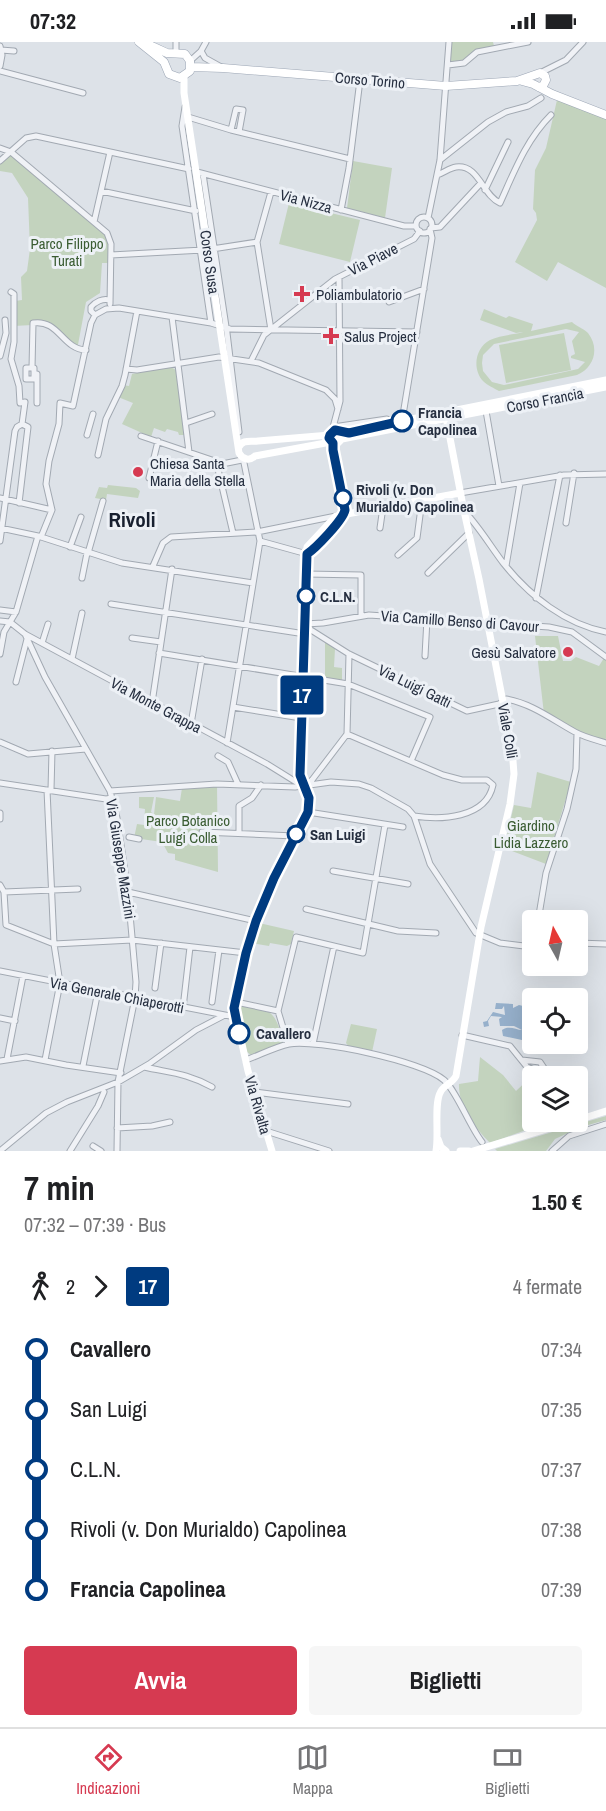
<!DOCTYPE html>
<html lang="it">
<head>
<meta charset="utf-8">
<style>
  :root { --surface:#fff; --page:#f6f6f6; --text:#202124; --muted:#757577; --line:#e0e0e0; --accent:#d63a51 }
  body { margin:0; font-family:"Archivo Narrow",sans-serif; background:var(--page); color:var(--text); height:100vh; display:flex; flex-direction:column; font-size:22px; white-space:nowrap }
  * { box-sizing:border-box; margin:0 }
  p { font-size:20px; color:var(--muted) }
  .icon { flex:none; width:33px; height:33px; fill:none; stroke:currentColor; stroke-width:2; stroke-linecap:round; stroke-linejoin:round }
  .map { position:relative; height:1109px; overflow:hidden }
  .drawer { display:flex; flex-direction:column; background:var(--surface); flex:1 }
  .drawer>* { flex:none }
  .badge { padding:0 12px; border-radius:4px; font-size:21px; line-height:39px }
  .needle { width:39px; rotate:352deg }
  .buttons { position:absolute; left:522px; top:868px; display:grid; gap:12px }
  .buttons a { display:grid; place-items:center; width:66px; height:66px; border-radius:6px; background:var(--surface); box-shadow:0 6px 24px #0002; font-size:30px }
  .map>.badge { position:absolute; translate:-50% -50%; box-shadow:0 0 0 3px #fff }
  .legs { display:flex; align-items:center; gap:9px; height:66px; padding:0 24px; font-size:20px }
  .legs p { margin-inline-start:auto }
  .head { display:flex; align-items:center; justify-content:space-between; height:102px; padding:0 24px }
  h1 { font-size:33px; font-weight:800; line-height:45px }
  .action { display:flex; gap:12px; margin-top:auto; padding:12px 24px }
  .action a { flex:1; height:69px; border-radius:6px; background:var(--accent); color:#fff; font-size:24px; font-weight:800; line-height:69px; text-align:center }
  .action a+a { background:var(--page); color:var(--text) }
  ul { padding:0 24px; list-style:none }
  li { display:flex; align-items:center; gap:21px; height:60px; font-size:22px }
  li i { display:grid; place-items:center; width:9px; height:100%; margin:0 8px; background:currentColor }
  li i::after { content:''; width:15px; height:15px; margin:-8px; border:4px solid; border-radius:50%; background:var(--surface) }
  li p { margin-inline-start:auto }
  li:first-child i { background:linear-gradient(#0000 50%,currentColor 0) }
  li:last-child i { background:linear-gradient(currentColor 50%,#0000 0) }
  .status { display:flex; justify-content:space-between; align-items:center; height:42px; padding:0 30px; background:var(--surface); direction:ltr }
  .status svg { height:16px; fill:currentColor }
  .dock { display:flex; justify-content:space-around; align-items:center; height:84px; border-top:2px solid var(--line); background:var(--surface); font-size:16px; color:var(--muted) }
  .dock a { display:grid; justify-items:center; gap:3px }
  .dock .on { color:var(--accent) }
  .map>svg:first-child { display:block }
  .green { fill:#c3d3be; fill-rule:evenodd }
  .water { fill:#96b0cb }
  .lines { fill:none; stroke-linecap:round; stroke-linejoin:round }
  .street-casing { stroke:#a2a9b2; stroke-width:7 }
  .primary-casing { stroke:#9ca6b5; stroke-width:9 }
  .street { stroke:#f0f2f6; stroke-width:5 }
  .secondary { stroke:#fff; stroke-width:7 }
  .primary { stroke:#fff; stroke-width:8 }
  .line-1-casing { stroke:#fff; stroke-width:14 }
  .line-1 { stroke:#003b80; stroke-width:9 }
  .poi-dot { fill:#d63a51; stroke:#edf1f6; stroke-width:2 }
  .stop-1-dot { fill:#fff; stroke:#003b80; stroke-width:3 }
  .labels { text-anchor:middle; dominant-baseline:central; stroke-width:6; stroke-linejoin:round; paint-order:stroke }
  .street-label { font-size:15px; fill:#262f40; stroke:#edf1f6 }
  .park-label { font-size:15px; fill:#3a5c32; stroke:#edf1f6 }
  .poi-label { font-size:15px; fill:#262f40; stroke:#edf1f6; text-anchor:start }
  .stop-label { font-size:15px; font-weight:bold; fill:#262f40; stroke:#edf1f6; text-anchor:start }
  .district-label { font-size:21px; font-weight:bold; fill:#182030; stroke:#edf1f6 }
</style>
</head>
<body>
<div class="status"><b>07:32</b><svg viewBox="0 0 49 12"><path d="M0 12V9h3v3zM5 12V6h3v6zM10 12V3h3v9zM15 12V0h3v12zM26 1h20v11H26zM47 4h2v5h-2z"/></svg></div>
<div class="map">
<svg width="606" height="1109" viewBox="0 0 606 1109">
  <rect width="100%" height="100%" fill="#dde2e8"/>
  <path class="green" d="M451,0H493L494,4L473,9L466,18L450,20Z
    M557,58L606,77V246L558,220L547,239L515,220L537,178L536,171L533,167L535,128L546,106Z
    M5,111H11L103,188L109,197L110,221H102L100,251L86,260L77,308L50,282L14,284L15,259L22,258L21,235L27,229L30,207L28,156L12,131L0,129V117Z
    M353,119L392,126L385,176L347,166Z
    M289,161L360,178L350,220L279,202Z
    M484,267L506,276L509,274L533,282L531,289L572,280C576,284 583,286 588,291C600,306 594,326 577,333L499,349C494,346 488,344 483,339C472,327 475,306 490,298C500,293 513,293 523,290L516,291L480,278ZM566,287L579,290L572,299L575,312L571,314V316L585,320L578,327L504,343L492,340L483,329L482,321L483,313L494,302Z
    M564,291L571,328L506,341L499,303Z
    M167,323L176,328L185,393H179L178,390L167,387L165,390L154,386L151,395L122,382L133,361L118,355L123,343L129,344L132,332L137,331V328Z
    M108,443L136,446L140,449L138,456L107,452L106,458L95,456L99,445L107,446Z
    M535,594H558L563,619H571L576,615L599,624L604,616L606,617V696L604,701L577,691L544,672Z
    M325,600L335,607L334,625L342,626V638L325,636Z
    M537,730L571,740L546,822L504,806L514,763L531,766Z
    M217,742L218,830L175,818V812L168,811L162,800L134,796L137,782L144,783L145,767L139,766V755H154L151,770L154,772L156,755L180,759L182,746Z
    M259,881L294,889L291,902L287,904L270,901L269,904L251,901Z
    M237,962C270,968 274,965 283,999L282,1002L251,1013L247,1010L236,971Z
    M351,982L377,987L372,1010L350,1006L346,1001Z
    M480,1015L503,1033L516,1049L534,1032L554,1034L532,1035V1080H548L490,1101C475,1086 458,1064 459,1042L478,1039Z
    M606,1074V1078L581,1085L555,1097L546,1109H497L495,1107Z"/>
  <path class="water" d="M496,961L513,962V966L519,963L523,964C529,976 529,986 522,998L503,994L502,988C509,983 516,988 522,988L514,984H500L499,977L502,975L491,974L488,979L489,984L484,985L483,980L487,979L493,970L505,973L504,964L502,967H495Z"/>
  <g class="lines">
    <defs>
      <path id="street" d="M176,0V11
        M0,4L2,13L0,24
        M1,8L14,9
        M201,9L205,16L223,26
        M190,19L201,9L206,0
        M448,23L464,21L477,10L528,0
        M0,29L83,51
        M540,31L566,18L583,0
        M185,65L182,84L211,281
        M188,75L231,88L350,117
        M231,88L236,67L243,68L239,90
        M0,106L11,110L107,191L111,202L110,262
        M440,118L488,80L506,70L528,64L541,56
        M0,119L26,96L36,94L189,127
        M197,130L404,184H416
        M203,132L227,291L239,390
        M437,133C444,131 449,126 456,125C479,122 482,153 500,161C514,130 526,98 551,73
        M485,148L508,100
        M101,149L196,169
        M341,168L349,126L360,38
        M416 183a8 8 0 1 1 16 0a8 8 0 1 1-16 0Z
        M428,176L440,118L449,0
        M94,180L110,110
        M431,186L440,185L481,141
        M212,207L257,200
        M111,213L203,208
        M109,258C103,256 95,260 91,265V269L95,273L106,267L119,266L211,281L230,287L417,290
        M389,260L424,247
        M172,275L189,410
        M271,288L257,200L271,150
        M0,314L6,291L5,278
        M251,319L264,293L335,237L414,197L420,189
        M32,326H26V337H34V326H32L33,281C59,277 62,307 86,308
        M126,327L137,328L219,315L259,321L326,348L335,357L338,367
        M37,361V332
        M486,369L499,444
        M402,379L432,196L430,187
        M186,381L212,372
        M340,384L387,377L393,381
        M332,389L340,359L339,235
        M87,393L93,372
        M141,394L212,418L217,423
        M98,413L106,377L122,344L125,333L137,269
        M217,423L233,491
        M217,423L242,418
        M149,436L158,399
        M460,451L564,433L606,432
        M0,456L52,468
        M19,461L28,385L22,382
        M465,470C480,486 491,505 504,522C530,554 565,582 606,590
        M566,481L574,431
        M0,486L38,494L122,521L253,541
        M380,486L383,465
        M41,495L52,468L46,442L49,419L59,382L60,361L73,364L91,281L95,273
        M0,499L15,389L17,385L22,382L25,360L20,361L19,344L11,317L14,300V252L11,250
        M260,499L307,512
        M70,505L81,475
        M88,511L103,459
        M398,513L417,496L422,458
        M153,524L163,501L171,495L257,490L336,474
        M506,524L520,441
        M428,531L469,491
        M306,532L361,533V574
        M82,536L87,511
        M536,556L560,433
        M111,562L305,592
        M0,568L16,570
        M0,579L10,580
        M10,580L25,592L267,722L304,745
        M305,582L311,588L349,612L467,669L499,662L506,657C531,661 553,678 575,690C584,695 596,698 606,701
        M305,582L323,581L369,573L549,585L572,590L606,615
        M25,592L45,635L110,749L117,776L128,850L136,940L135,956L118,1040L117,1109
        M132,596L161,600
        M42,601L48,582
        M159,611L348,642L430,675L411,719
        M0,612L4,590L16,570L38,494
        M425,614L427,577
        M72,617L82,571
        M16,640L27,597
        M152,661L172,527
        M233,665L301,676
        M191,682L202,617
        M347,692L443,733L462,738H487L493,743C486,777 440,778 414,774
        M0,700L28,712L86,707
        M227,701L260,499L243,416
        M218,714L228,720L238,742
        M0,741L106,757L112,756
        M305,744L312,738L347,692L349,612
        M51,748L52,709
        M110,749L217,742L295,745L331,740L359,742L371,746L408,767L414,774L430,822L476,891L500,901L532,905
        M308,770L403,785
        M0,771V777
        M202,790L295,794
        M239,791V764L252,756L261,743
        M129,795L139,797
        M333,829L408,842
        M0,843L4,850L6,883L54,902L132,898L246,911
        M4,850L78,847
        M128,850L256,879
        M306,867L398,889L436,891
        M538,879L546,831L567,767L576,727L577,691
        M578,901L606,902
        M0,929L235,975
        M155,946L161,901
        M212,960L219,908
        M236,960L278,969
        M183,966L190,905
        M0,976L15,979
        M462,993L510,1004L527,1025L539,1030L544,1026L540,1020L522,1018
        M288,1002L278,969L296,895L363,911L385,783
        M313,1002L334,904
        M7,1017L23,934
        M45,1018L60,941L54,902L47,748
        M246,1018C260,1013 275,1005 289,1002C317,997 422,1019 444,1038C456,1048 470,1085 482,1100
        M0,1019L26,1015L66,1023L121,1031
        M83,1024L98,949
        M144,1025C171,1031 187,1031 212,1045
        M255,1050L348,1062
        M117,1086L152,1084L170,1080
        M266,1089L329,1109
        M93,1104L101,1109
        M0,1109L46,1071L67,1060L118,1040L149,1022L196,988L223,974
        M70,1109L98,1064L104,1050
        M552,1109L569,1094L606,1082"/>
      <path id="primary" d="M139,0L164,20L169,32L180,36L190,29V19L185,12L167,11L143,0
        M191,25L223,26L446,44L517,39L540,31L545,34L546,38L543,44L539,45
        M522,39L533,42L552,52L606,73"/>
    </defs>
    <use href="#street" class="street-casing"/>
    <use href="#primary" class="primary-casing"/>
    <use href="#street" class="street"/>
    <path class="secondary" d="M184,34V51L239,411C243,418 250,419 255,414L331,400
      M341,391L606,338
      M330,393V399L337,402L342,397L606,345
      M333,401V408L345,472
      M239,405C243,397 250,400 258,399L330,393
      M307,512L311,509L344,473
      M578,1078L606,1069
      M438,1097L441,1105L446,1109
      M272,1109L248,1029L234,966L246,911L256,879L274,836L308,770V756L300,733L307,505L336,474L460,451
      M436,1109C439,1093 434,1063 440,1051C443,1043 452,1042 456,1034L481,885L510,762L514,732L512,706L479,537L464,469L445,370
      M460,1109H469
      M473,1109L570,1080"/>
    <use href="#primary" class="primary"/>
  </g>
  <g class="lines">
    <defs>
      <path id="line-1" d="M239,991L234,966L246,911L256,879L274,836L308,770L309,756L300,733L307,512C316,506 343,478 345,468L333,408V401L329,396L330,393L335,388L349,391L402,379"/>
    </defs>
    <use href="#line-1" class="line-1-casing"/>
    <use href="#line-1" class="line-1"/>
  </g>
  <g class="poi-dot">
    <path d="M299 243h6v6h6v6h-6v6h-6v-6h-6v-6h6z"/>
    <path d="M328 285h6v6h6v6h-6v6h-6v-6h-6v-6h6z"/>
    <circle cx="138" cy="430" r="6"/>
    <circle cx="568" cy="610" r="6"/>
  </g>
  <g class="stop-1-dot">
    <circle cx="402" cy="379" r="10"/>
    <circle cx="343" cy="456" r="8"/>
    <circle cx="306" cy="554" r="8"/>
    <circle cx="296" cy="792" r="8"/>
    <circle cx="239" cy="991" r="10"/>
  </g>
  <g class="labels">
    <g class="street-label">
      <text transform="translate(370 38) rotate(5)">Corso Torino</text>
      <text transform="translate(306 159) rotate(15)">Via Nizza</text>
      <text transform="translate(373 217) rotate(-27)">Via Piave</text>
      <text transform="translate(210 220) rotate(82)">Corso Susa</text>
      <text transform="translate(545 358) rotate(-11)">Corso Francia</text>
      <text transform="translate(460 579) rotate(4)">Via Camillo Benso di Cavour</text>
      <text transform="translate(415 644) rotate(26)">Via Luigi Gatti</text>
      <text transform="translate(156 663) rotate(28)">Via Monte Grappa</text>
      <text transform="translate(508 689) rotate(80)">Viale Colli</text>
      <text transform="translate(121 817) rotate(81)">Via Giuseppe Mazzini</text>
      <text transform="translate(117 953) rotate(11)">Via Generale Chiaperotti</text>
      <text transform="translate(258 1063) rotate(74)">Via Rivalta</text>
    </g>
    <g class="park-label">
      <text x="67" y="201">Parco Filippo<tspan x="67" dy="17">Turati</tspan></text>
      <text x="188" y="778">Parco Botanico<tspan x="188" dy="17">Luigi Colla</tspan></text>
      <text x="531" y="783">Giardino<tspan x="531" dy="17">Lidia Lazzero</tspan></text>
    </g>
    <g class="poi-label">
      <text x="316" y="252">Poliambulatorio</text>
      <text x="344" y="294">Salus Project</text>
      <text x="150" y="421">Chiesa Santa<tspan x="150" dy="17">Maria della Stella</tspan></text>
      <text x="556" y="610" text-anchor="end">Gesù Salvatore</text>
    </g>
    <g class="stop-label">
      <text x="418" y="370">Francia<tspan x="418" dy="17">Capolinea</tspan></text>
      <text x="356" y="447">Rivoli (v. Don<tspan x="356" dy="17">Murialdo) Capolinea</tspan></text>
      <text x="320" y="554">C.L.N.</text>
      <text x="310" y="792">San Luigi</text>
      <text x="256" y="991">Cavallero</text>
    </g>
    <g class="district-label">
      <text x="132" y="477">Rivoli</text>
    </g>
  </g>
</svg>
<div class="buttons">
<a><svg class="needle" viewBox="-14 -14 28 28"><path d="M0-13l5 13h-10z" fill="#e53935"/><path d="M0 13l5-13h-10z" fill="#757577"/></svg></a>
<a><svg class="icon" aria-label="locate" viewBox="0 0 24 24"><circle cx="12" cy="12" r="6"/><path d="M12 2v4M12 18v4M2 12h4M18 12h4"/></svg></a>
<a><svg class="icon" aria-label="layers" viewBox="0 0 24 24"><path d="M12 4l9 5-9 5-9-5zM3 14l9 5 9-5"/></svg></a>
</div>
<b class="badge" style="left:302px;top:653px;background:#003b80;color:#fff">17</b>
</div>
<section class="drawer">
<div class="head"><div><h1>7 min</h1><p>07:32 – 07:39 · Bus</p></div><b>1.50 €</b></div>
<div class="legs"><svg class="icon" aria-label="walk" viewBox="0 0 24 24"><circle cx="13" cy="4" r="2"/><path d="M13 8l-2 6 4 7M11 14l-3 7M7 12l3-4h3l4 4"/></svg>2<svg class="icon" aria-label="forward" viewBox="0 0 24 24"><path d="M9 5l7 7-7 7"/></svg><b class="badge" style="background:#003b80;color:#fff">17</b><p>4 fermate</p></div>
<ul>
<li><i style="color:#003b80"></i><b>Cavallero</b><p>07:34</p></li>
<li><i style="color:#003b80"></i><span>San Luigi</span><p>07:35</p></li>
<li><i style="color:#003b80"></i><span>C.L.N.</span><p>07:37</p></li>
<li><i style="color:#003b80"></i><span>Rivoli (v. Don Murialdo) Capolinea</span><p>07:38</p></li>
<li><i style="color:#003b80"></i><b>Francia Capolinea</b><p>07:39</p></li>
</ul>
<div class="action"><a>Avvia</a><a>Biglietti</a></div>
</section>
<nav class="dock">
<a class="on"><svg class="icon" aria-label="directions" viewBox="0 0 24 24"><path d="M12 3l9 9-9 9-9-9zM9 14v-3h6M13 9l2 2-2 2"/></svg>Indicazioni</a>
<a><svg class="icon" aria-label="map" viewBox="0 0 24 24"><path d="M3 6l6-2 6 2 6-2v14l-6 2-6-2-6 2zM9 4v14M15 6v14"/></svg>Mappa</a>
<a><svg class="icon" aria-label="tickets" viewBox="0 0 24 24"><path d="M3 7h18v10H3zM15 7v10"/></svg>Biglietti</a>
</nav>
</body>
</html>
